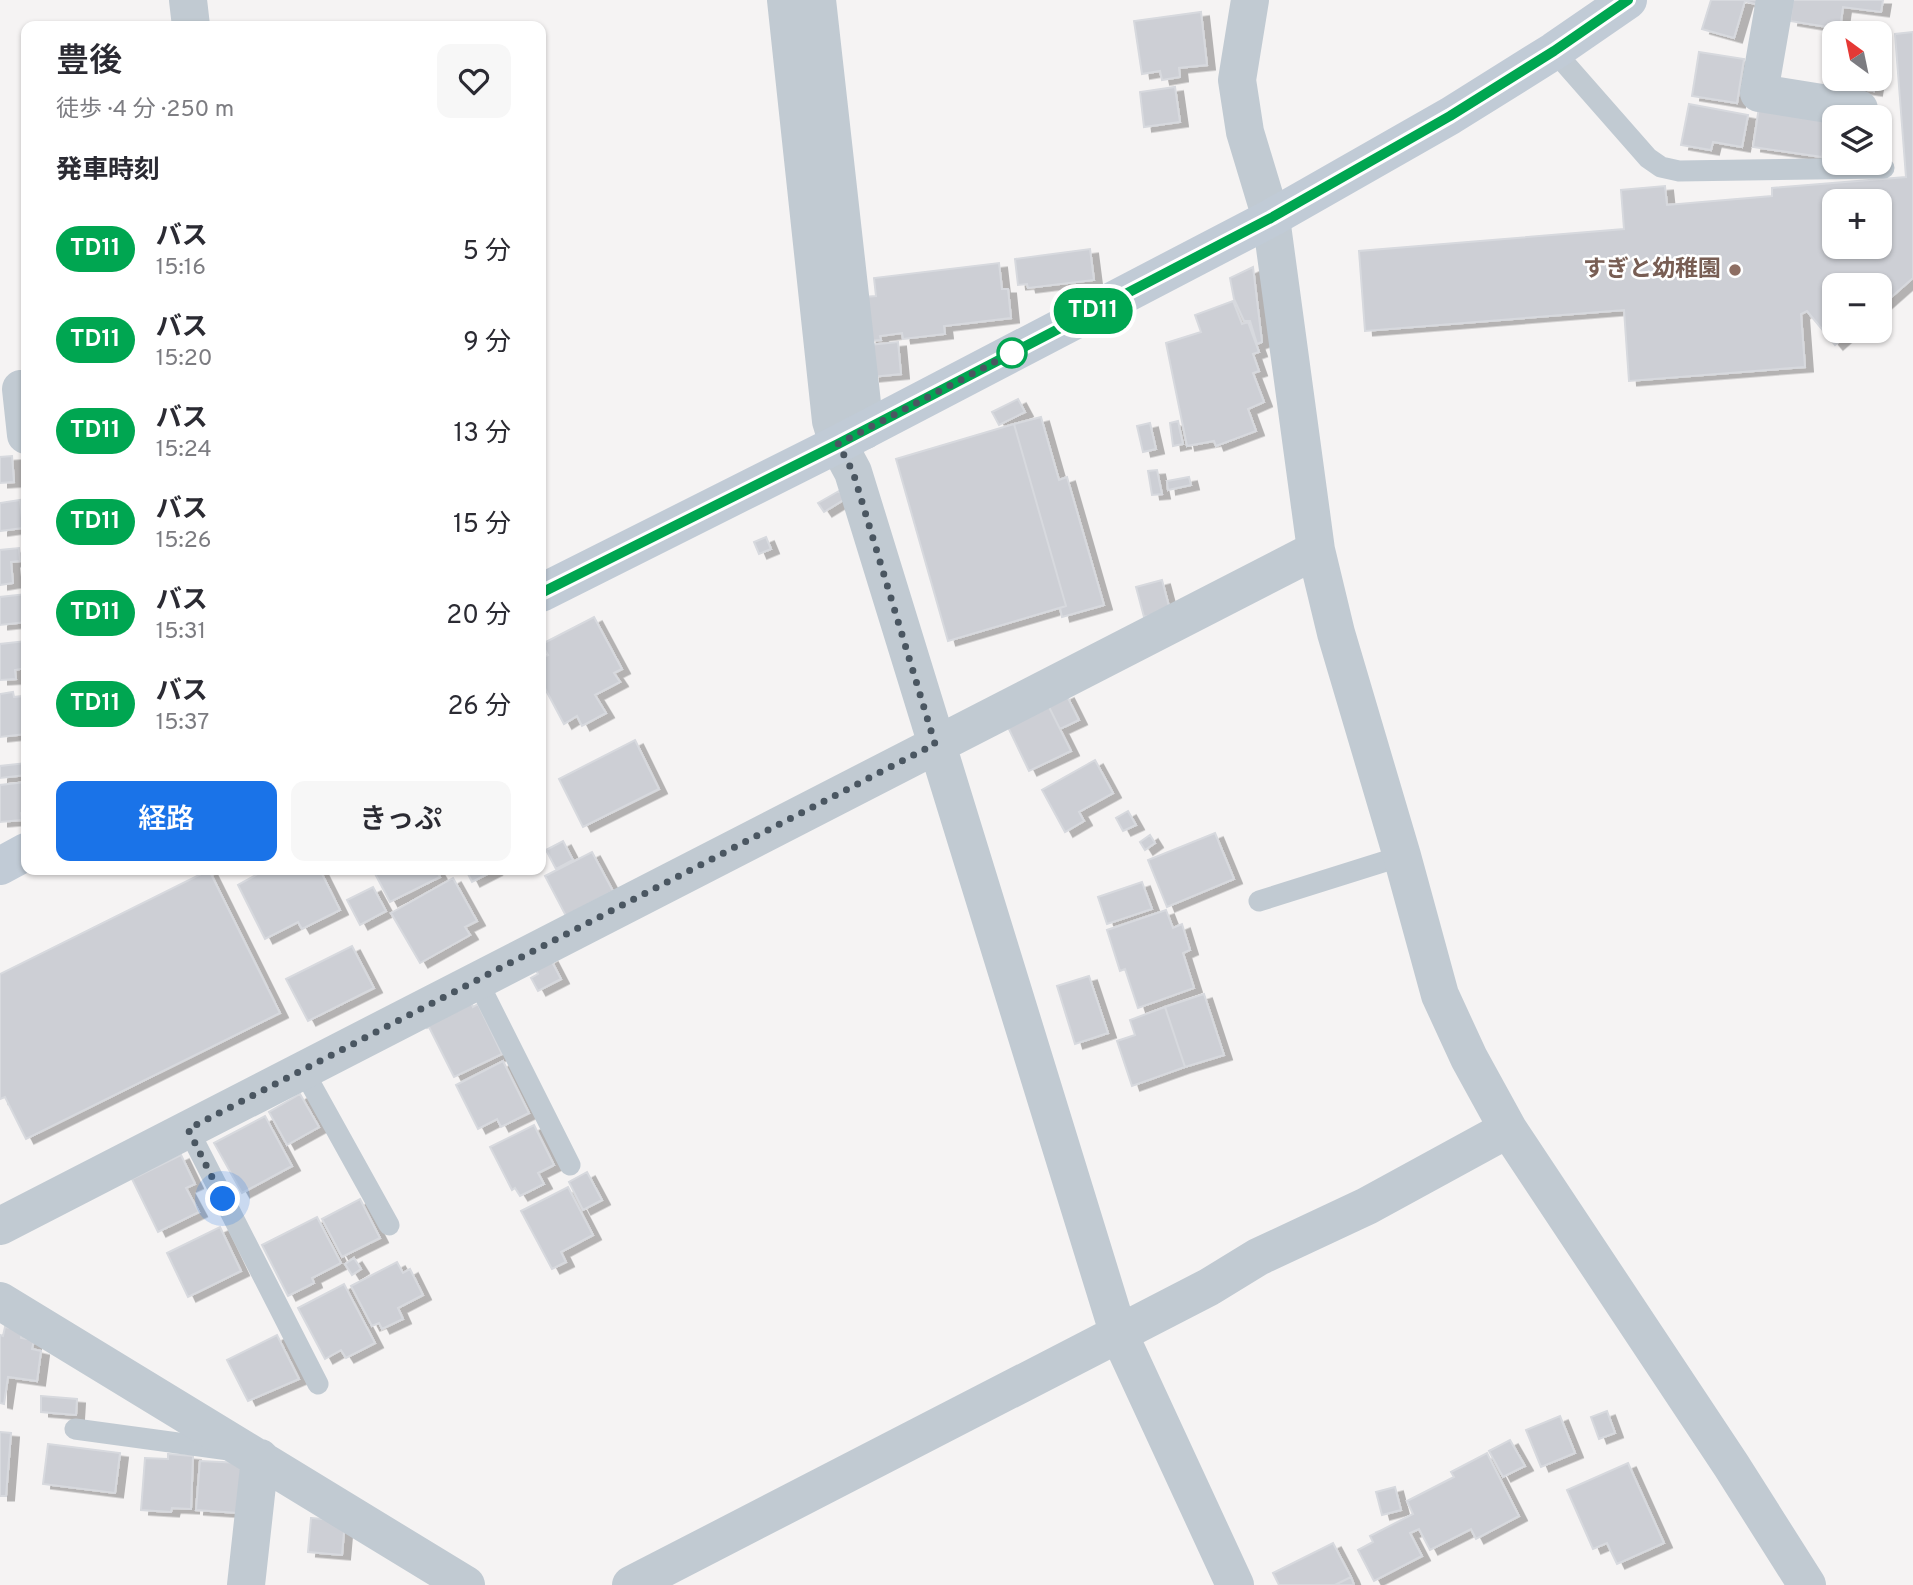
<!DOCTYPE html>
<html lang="ja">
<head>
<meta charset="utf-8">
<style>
  :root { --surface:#fff; --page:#f7f7f7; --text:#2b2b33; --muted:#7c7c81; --accent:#1a73e8 }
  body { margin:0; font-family:Overpass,"Noto Sans JP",sans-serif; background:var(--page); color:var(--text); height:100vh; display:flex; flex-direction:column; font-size:26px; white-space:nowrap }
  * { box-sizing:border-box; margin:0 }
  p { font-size:23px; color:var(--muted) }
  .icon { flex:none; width:38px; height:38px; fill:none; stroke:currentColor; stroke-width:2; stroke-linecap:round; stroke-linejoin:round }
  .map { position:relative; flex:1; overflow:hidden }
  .side { position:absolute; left:21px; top:21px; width:525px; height:854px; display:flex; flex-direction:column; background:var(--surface); border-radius:14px; box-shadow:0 2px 5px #0004 }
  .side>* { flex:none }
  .badge { padding:0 14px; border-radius:23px; font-size:24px; line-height:46px }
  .needle { width:46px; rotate:327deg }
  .controls { position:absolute; left:1822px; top:21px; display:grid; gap:14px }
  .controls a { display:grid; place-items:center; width:70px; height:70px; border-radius:14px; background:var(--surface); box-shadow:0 2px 5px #0004; font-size:35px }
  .you { position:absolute; width:35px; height:35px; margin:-18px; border:5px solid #fff; border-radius:50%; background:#1a73e8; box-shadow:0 0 0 10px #1a73e833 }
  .map>.badge { position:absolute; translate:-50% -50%; box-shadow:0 0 0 4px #fff }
  h2 { padding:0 35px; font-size:26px; line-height:63px }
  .round { display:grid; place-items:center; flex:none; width:74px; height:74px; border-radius:14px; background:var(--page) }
  .head { display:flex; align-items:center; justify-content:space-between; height:119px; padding:0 35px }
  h1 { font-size:33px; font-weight:600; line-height:52px }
  .primary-button { display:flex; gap:14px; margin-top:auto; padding:14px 35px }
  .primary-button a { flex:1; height:80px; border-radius:14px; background:var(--accent); color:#fff; font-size:28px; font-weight:600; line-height:80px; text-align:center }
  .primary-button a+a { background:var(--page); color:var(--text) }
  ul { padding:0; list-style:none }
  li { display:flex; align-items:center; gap:21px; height:91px; padding:0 35px }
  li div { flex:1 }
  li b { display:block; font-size:26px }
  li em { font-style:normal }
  li .badge { min-width:77px; font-weight:700; text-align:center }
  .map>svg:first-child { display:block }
  .building { fill:#cdcfd5; stroke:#d7d9de; stroke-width:2; fill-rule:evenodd; filter:url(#shadow) }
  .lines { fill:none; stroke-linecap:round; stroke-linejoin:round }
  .lane { stroke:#c1cad2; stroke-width:21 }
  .street { stroke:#c1cad2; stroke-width:38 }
  .secondary { stroke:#c1cbd6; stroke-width:38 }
  .line-casing { stroke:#fff; stroke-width:16 }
  .line { stroke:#00a651; stroke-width:10 }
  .walk { stroke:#4a5661; stroke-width:7; stroke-dasharray:0 12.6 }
  .education-dot { fill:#8d6e63; stroke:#fff; stroke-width:2.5 }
  .stop-dot { fill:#fff; stroke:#00a651; stroke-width:3.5 }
  .labels { text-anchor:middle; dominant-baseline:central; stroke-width:5; stroke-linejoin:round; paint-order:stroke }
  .education-label { font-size:23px; font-weight:bold; fill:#785e54; stroke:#fff; text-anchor:end }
</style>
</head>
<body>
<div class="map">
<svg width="1913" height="1585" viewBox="0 0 1913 1585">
  <defs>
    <filter id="shadow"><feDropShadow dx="8" dy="4.5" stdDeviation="0" flood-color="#0004"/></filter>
  </defs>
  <rect width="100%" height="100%" fill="#f5f3f3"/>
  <path class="building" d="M1711,0H1759L1758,5L1745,1L1734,38L1702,29Z
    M1793,0H1883L1881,12L1843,7L1840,29L1790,21Z
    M1201,12L1207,65L1179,68L1180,77L1162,80L1160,71L1142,74L1134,21Z
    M1913,32V278L1880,307V285H1834V331H1851L1835,345L1807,311L1801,314L1805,367L1629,381L1624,310L1365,331L1359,251L1624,229L1621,190L1665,186L1667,205L1772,196V188L1906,177L1895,34ZM1834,201H1880V247H1834Z
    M1699,52L1744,59L1737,103L1692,96Z
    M1843,79H1876L1874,91L1842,86Z
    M1175,87L1180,122L1144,127L1140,92Z
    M1689,104L1748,115L1742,147L1713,142L1711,150L1681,145Z
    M1759,107L1828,117L1822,157L1753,147Z
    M1090,249L1094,280L1028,288L1027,284L1018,285L1015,259Z
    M999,263L1002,289H1008L1011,318L944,326L945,334L903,339L902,333L880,336L881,340L869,341L864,297L876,296L874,278Z
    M1253,267L1262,342L1257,344L1250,321H1244L1234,299L1230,278Z
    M1233,301L1242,324L1248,322L1259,352L1253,354L1259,371L1253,373L1264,402L1248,409L1256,431L1216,446L1214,441L1187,446L1166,343L1201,332L1195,315Z
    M898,342L901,374L872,377L869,345Z
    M1018,399L1025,412L999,425L992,412Z
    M1041,417L1059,480L1067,477L1104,605L1062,617L1060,608L1066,606L1014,424Z
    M1178,421L1183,444L1173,446L1170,423Z
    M1150,423L1156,449L1143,452L1137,426Z
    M1014,424L1066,606L948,641L896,459Z
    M12,456L14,482L0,483V457Z
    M1157,470L1162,494L1152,495L1148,471Z
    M1189,477L1191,485L1168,490L1167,481Z
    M839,491L845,499L824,512L818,503Z
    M20,500L23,528L0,531V503Z
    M766,537L771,549L759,554L754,542Z
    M19,548L20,561L11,562L13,583L0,585V550Z
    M1162,580L1170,610L1144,617L1136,587Z
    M26,594V622L0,625V597Z
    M594,617L622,669L614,673L620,682L595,695L606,713L582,726L577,716L564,724L541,681V658L548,655L542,644Z
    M26,641V668L15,670L16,679L0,680V644Z
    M13,692L14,697L26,696V734L0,737V694Z
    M1066,694L1079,720L1060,729L1047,703Z
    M1047,703L1071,751L1029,771L1006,723Z
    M635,740L659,789L583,827L559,779Z
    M1095,760L1113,793L1079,812L1084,821L1065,832L1042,790Z
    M26,763V775L0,778V766Z
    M26,782V812L21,813L22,820L0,822V785Z
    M1128,811L1136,825L1123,831L1116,818Z
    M1215,833L1234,879L1167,907L1148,860Z
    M1150,835L1155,843L1145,850L1140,842Z
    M563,841L573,860L556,869L546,850Z
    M592,852L613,891L566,916L545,876Z
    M209,870L280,1013L26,1139L5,1097L0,1099V974Z
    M265,870H320L340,910L302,929L298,922L265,939L238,885Z
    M373,870H436L440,877L390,902Z
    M466,870H495L472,882Z
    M453,878L477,921L465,927L470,935L420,963L391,913Z
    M1142,882L1152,909L1107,924L1098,897Z
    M373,887L386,911L360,925L347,900Z
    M1166,910L1173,928L1182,924L1190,950L1183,953L1194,988L1138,1008L1125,969L1120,971L1107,930Z
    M352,946L374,988L308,1021L286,979Z
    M550,958L561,979L538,991L531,978L538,974L534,967Z
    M1089,976L1108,1033L1075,1044L1057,986Z
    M1204,994L1224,1055L1185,1067L1165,1007Z
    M471,1003L473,1007L478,1004L502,1054L454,1077L429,1027L427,1028L423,1021Z
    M1165,1007L1185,1067L1132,1086L1117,1041L1135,1035L1130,1020Z
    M503,1061L529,1113L501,1127L497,1119L478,1129L456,1085Z
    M300,1094L319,1127L287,1145L269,1112Z
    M265,1116L292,1166L242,1193L214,1143Z
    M534,1125L554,1165L538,1173L544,1184L520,1196L515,1188L512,1190L490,1147Z
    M181,1155L195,1184L186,1188L199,1212L158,1232L132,1179Z
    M587,1172L602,1200L583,1210L569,1182Z
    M568,1187L593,1235L561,1252L566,1262L552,1269L521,1211Z
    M360,1199L380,1238L342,1257L322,1219Z
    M317,1217L341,1263L312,1278L314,1283L288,1296L262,1245Z
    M220,1227L241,1271L188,1297L167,1253Z
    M354,1258L361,1269L352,1275L345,1264Z
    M397,1262L403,1273L410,1269L423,1295L398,1308L403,1319L382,1329L379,1323L372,1326L351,1286Z
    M344,1284L375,1343L346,1358L341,1350L325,1359L298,1308Z
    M5,1327L22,1330L21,1338L34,1340L32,1349L41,1351L37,1381L8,1377L4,1404L0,1403V1335L3,1336Z
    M277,1335L299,1379L248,1401L227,1360Z
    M41,1396L77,1399L76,1415L41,1412Z
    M1607,1411L1615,1433L1599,1439L1591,1417Z
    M1560,1416L1575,1453L1541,1467L1526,1430Z
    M0,1432L11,1433L6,1496H0Z
    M1510,1440L1525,1466L1503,1477L1489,1451Z
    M48,1444L120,1453L115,1493L43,1484Z
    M1487,1453L1519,1516L1476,1539L1471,1529L1430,1550L1419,1529L1410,1533L1422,1556L1374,1581L1358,1550L1373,1542L1370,1536L1413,1514L1407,1501L1454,1477L1451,1472Z
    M168,1454L193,1456L191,1509L172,1508L171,1512L141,1510L145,1458L168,1459Z
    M200,1461L242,1463L238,1513L196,1510Z
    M1628,1463L1664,1543L1617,1564L1607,1543L1593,1549L1567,1490Z
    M1395,1487L1401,1510L1382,1515L1376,1492Z
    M311,1518L345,1521L342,1555L308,1552Z
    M1333,1543L1351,1577L1335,1585H1279L1273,1573Z
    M1351,1577L1354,1585H1335Z"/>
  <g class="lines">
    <path class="lane" d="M1554,51L1648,158L1661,167L1679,171L1884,168
      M1259,901L1402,856
      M477,980L570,1165
      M303,1070L389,1225
      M188,1129L318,1384
      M75,1429L229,1450"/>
    <path class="street" d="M188,0L191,26
      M786,0L831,421L838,444L853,472L1118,1332L1235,1585
      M817,0L865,430
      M1250,0L1237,80L1245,132L1271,218L1316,550L1336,633L1402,856L1440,995L1469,1058L1508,1129L1731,1465L1807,1585
      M1775,0L1759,93L1859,109
      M21,389L26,435
      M0,1226L1316,550
      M0,1301L466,1585
      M246,1585L260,1458
      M631,1585L1209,1287L1258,1257L1367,1206L1508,1129"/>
    <path class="secondary" d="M541,593L838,444L1271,218L1450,116L1554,51L1628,0
      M0,866L26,852"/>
  </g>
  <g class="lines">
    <defs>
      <path id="line" d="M541,593L838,444L1271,218L1450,116L1554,51L1628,0"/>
    </defs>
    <use href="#line" class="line-casing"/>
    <use href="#line" class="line"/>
    <path class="walk" d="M223,1199L188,1129L935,744L853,472L838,444L1012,353"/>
  </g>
  <circle class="education-dot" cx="1735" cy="270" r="7"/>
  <circle class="stop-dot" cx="1012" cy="353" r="14"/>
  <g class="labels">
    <g class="education-label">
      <text x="1721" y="270">すぎと幼稚園</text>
    </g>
  </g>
</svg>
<div class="controls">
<a><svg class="needle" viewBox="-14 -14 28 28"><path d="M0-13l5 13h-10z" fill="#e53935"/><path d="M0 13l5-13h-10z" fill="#7c7c81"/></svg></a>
<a><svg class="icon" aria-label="layers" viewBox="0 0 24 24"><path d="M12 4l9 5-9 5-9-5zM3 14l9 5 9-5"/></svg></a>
<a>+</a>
<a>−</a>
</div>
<div class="you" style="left:223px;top:1199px"></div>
<b class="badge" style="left:1093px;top:311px;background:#00a651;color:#fff">TD11</b>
<section class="side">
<div class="head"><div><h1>豊後</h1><p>徒歩 · 4 分 · 250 m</p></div><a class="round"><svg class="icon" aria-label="heart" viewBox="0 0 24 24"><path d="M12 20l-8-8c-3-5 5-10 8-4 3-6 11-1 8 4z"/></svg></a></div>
<h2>発車時刻</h2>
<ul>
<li><span class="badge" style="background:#00a651;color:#fff">TD11</span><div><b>バス</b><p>15:16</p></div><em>5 分</em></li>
<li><span class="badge" style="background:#00a651;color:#fff">TD11</span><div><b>バス</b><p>15:20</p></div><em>9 分</em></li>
<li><span class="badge" style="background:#00a651;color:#fff">TD11</span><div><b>バス</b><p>15:24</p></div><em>13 分</em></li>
<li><span class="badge" style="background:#00a651;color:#fff">TD11</span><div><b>バス</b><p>15:26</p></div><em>15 分</em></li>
<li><span class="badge" style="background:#00a651;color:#fff">TD11</span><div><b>バス</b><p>15:31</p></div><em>20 分</em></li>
<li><span class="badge" style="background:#00a651;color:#fff">TD11</span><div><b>バス</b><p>15:37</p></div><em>26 分</em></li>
</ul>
<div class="primary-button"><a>経路</a><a>きっぷ</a></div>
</section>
</div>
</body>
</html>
